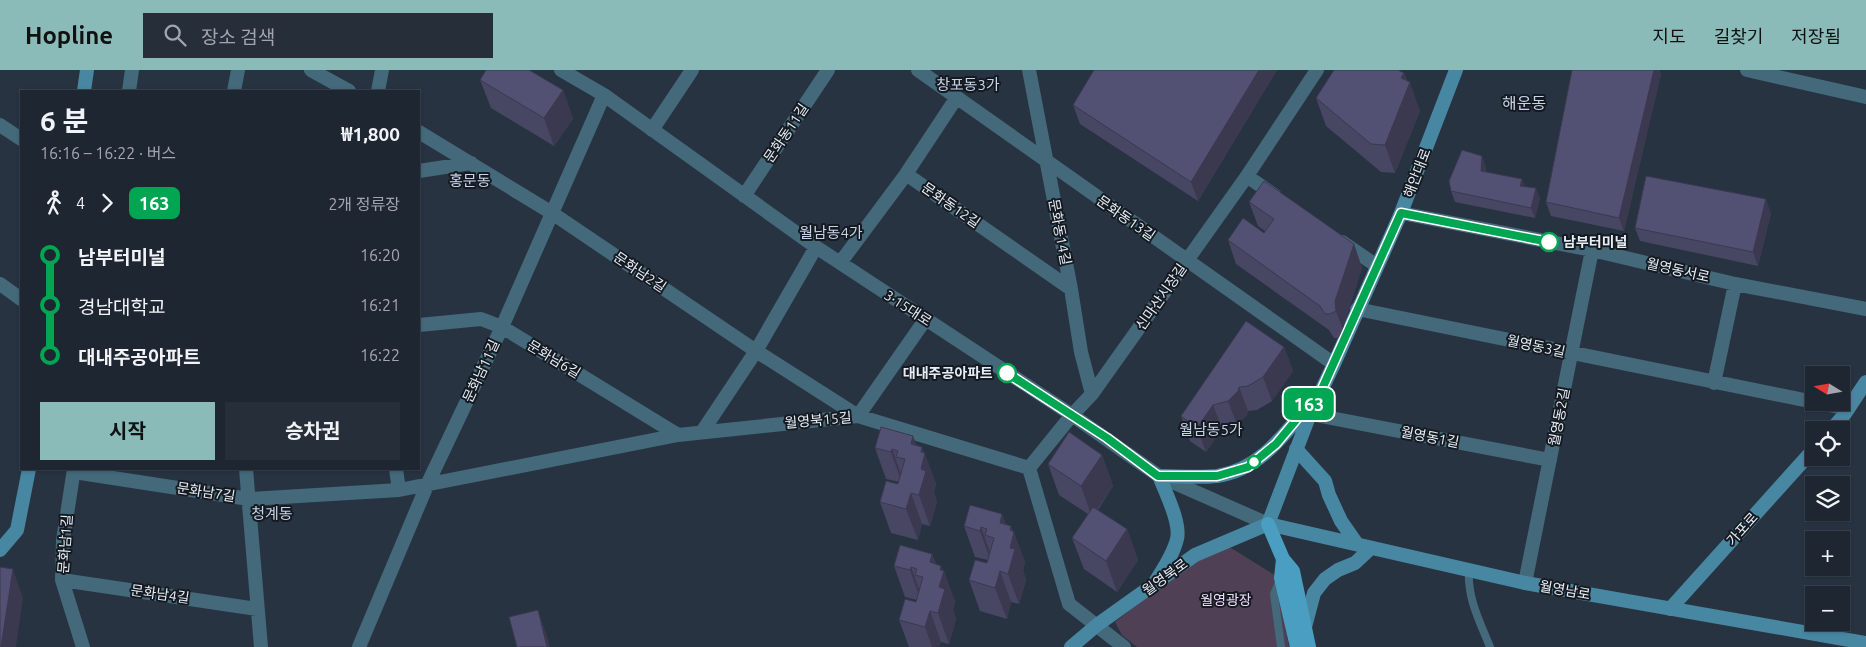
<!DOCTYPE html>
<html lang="ko">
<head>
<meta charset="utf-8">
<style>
  :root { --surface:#1e2632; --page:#262e3a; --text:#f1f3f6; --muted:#a1a5ac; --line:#3c434d; --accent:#8bbbb9 }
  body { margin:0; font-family:Ubuntu,"Noto Sans KR",sans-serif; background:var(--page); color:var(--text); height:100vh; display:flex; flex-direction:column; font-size:19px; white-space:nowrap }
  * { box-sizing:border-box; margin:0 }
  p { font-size:16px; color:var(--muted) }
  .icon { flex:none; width:28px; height:28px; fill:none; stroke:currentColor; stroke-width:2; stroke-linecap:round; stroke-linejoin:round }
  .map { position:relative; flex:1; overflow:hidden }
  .side { position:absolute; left:20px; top:20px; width:400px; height:380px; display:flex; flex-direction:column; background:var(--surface); border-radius:0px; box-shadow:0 1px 4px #0004,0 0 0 1px var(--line) }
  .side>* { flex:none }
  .badge { padding:0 10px; border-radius:8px; font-size:18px; line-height:32px }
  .needle { width:32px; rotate:281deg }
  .controls { position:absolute; left:1805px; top:296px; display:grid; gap:10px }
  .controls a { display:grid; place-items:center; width:45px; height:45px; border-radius:0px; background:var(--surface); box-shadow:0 1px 4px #0004,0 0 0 1px var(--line); font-size:25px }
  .map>.badge { position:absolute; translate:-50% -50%; box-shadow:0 0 0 2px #fff }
  .legs { display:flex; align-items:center; gap:8px; height:55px; padding:0 20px; font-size:16px }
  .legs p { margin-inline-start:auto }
  .headline { display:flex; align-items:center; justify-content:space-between; height:85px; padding:0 20px }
  h1 { font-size:28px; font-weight:700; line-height:38px }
  .primary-button { display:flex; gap:10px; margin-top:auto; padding:10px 20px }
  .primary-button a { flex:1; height:58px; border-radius:0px; background:var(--accent); color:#111; font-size:20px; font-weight:700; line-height:58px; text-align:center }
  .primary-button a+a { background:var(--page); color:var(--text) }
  ul { padding:0 20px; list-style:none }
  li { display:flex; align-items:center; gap:18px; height:50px; font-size:19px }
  li i { display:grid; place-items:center; width:8px; height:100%; margin:0 6px; background:currentColor }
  li i::after { content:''; width:12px; height:12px; margin:-6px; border:4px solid; border-radius:50%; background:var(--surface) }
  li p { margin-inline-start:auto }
  li:first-child i { background:linear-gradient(#0000 50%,currentColor 0) }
  li:last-child i { background:linear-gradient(currentColor 50%,#0000 0) }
  header { display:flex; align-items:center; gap:30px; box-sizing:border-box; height:70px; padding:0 25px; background:var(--accent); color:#111 }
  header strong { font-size:24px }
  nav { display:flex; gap:28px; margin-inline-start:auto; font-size:18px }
  .search { width:350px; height:45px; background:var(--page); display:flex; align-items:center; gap:12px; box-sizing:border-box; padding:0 18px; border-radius:0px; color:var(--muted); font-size:19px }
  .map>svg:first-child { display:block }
  .green { fill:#4f4055 }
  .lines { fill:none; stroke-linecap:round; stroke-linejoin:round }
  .service { stroke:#43697a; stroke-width:8 }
  .minor { stroke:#43697a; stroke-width:14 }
  .secondary { stroke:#4787a2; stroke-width:14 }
  .primary { stroke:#499ec1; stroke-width:14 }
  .wall { fill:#474663 }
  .shaded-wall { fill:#3a3950 }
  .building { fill:#535173; stroke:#3a3950 }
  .line-1-casing { stroke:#fff; stroke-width:11 }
  .line-1 { stroke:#00a651; stroke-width:8 }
  .stop-1-dot { fill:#fff; stroke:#00a651; stroke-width:2.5 }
  .labels { text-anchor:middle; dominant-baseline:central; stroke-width:4; stroke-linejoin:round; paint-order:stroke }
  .street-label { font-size:14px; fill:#e6edf7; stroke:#151a21 }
  .stop-label { font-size:14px; font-weight:bold; fill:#e6edf7; stroke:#151a21; text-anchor:start }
  .park-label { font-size:14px; fill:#f0d9fa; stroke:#151a21 }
  .neighbourhood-label { font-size:15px; fill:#c6d4e9; stroke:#151a21 }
  .quarter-label { font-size:16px; fill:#c6d4e9; stroke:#151a21 }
</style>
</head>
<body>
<header>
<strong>Hopline</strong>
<div class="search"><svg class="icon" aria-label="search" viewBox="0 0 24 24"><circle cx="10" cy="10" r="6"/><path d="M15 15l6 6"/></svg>장소 검색</div>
<nav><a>지도</a><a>길찾기</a><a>저장됨</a></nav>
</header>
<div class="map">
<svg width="1866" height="577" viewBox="0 0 1866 577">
  <rect width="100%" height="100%" fill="#283342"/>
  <path class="green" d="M1228,476L1276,506L1289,577H1137L1122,565L1115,552L1186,496Z"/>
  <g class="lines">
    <path class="service" d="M1469,500C1467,528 1480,552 1490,577
      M1280,510L1274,524L1281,577"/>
    <path class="minor" d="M311,0L349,21
      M561,0L604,25L816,177L1072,345L1159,406L1268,454
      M918,0L1334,294
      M1029,0L1071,219L1081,282L1092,324
      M1747,0L1866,27
      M129,21L132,0
      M234,21L238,0
      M378,21L382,0
      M957,27L906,104L1071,219
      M0,55L21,69
      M652,60L692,0
      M419,62L552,143L756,281L858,346L925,250
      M419,101L471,93
      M1247,106L1275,126
      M744,126L828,0
      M1401,143L1592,180L1735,214L1866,239
      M1342,172L1377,196
      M840,193L907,103
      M0,214L21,229
      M1357,239L1814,332
      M419,255L481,249L502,257L678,365
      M1714,313L1735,214
      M1814,332L1848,339
      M1310,344L1550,390
      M702,362L756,281L816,177
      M1029,398L1072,345L1092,324L1247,106L1317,0
      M1029,398L1069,534L1124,577
      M74,399L63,470L62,510L83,577
      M246,399L261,577
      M396,399L399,420
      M74,402L249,429L399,420L678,365L858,346L1029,398
      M62,510L257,539
      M1525,513L1592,180
      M359,577L428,413L502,257L604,25"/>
    <path class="secondary" d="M84,21L87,0
      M1831,360L1844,345L1866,312
      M1296,379L1325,411L1329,425L1341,451L1357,474
      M1268,454L1525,513L1866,573
      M1268,454L1310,344L1334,294L1401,143L1456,0
      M0,480L17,460L29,399
      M1152,517C1161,502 1173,486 1177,469C1181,453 1165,421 1159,406C1177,406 1198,408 1217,406C1259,400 1283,366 1309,335
      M1670,539L1814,379
      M1305,557L1314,523L1325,509L1338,500L1355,493L1371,478
      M1071,577L1097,555L1195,485L1268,454"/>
    <path class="primary" d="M1268,454L1283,489L1293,501L1309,577
      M1283,489L1281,508L1297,577"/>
  </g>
  <path class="wall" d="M1094,0H1277L1198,131L1080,54L1073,35Z
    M1572,0H1659L1661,4L1624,161L1551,146L1546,132Z
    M1404,3L1420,41L1395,103L1381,102L1326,56L1316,28Z
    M480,10L563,20L573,49L554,76L491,38Z
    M1486,97V102L1522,109L1524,116L1540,128L1535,148L1455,132L1451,121Z
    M1249,132L1354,174L1362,198L1344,255L1345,265L1338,268H1334L1329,260L1236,194L1228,170L1264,163L1265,161L1258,156Z
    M1771,143L1758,196L1640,171L1635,158Z
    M1284,277L1293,301L1272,331L1257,340L1248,341L1247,345L1237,355L1222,359L1206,382L1190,371L1181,346Z
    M917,376L924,383L936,414L934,422L937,432L930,456L922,454L918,470L891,463L880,432L898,414L899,412L886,409L875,378Z
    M1102,385L1113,416L1098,440L1127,459L1138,490L1117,522L1084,499L1072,468L1088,444L1059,425L1048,394Z
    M1002,444L1006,455L1013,461L1025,492L1023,501L1026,510L1019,534L1011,532L1007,549L980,541L969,510L987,493L988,490L975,487L964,456Z
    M932,484L936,494L944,501L955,532L953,540L956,549L949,574L941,572L939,577H909L899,550L916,532L917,530L905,527L894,496Z"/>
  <path class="shaded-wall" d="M1259,0H1277L1198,131L1191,112Z
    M1654,0H1659L1661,4L1624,161L1619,148Z
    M1404,3L1408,16L1410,12L1420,41L1395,103L1385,75L1401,8Z
    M563,20L573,49L554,76L544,48Z
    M1482,86L1486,97L1485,111L1481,101Z
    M1522,109L1526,120L1520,116Z
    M1536,118L1540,128L1535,148L1531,138Z
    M1766,129L1771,143L1758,196L1753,182Z
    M1354,174L1362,198L1344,255L1345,265L1336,241L1335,231Z
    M1284,277L1293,301L1272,331L1263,307Z
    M1239,317L1248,341L1247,345L1237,355L1228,331Z
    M1213,335L1222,359L1206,382L1197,358Z
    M913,366L923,392L921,382L922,377L925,384V383L936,414L934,422L937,432L930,456L919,425L911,374Z
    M892,379L903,410L902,413L891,382Z
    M1102,385L1113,416L1092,447L1081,416Z
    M911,423L922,454L918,470L906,439Z
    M1002,444L1012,470L1010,460L1011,456L1014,463V462L1025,492L1023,501L1026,510L1019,534L1008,504L1000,453Z
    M981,457L992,488L991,492L980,461Z
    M1127,459L1138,490L1117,522L1106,491Z
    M932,484L941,509L940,500L941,496L943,502L944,501L955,532L953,540L956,549L949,574L938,543L930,492Z
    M911,497L922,528L921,531L910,500Z
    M13,499L23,528L16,577H1Z
    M1000,501L1011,532L1007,549L995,518Z
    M538,540L548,569L550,577H547Z
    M930,541L941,572L939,577H932L925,557Z"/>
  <path class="building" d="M486,0H529L563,20L544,48L480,10Z
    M1094,0H1259L1191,112L1073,35Z
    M1334,0H1398L1404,3L1401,8L1410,12L1385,75L1371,74L1316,28Z
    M1572,0H1654L1619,148L1546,132Z
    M1462,80L1482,86L1481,101L1522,109L1520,116L1536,118L1531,138L1451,121L1449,111Z
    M1646,106L1766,129L1753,182L1635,158Z
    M1264,111L1354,174L1335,231L1336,241L1330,244H1325L1320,236L1228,170L1243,148L1264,163L1274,149L1249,132Z
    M1246,251L1284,277L1263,307L1248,316L1239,317L1238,321L1228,331L1213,335L1197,358L1181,346Z
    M881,357L913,366L911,374L922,377L921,382L925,383L921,399L926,401L919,425L911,423L906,439L880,432L886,411L898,414L905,389L896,387L898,381L892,379L891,382L875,378Z
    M1069,362L1102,385L1081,416L1048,394Z
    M970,435L1002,444L1000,453L1011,456L1010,460L1014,462L1010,478L1015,479L1008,504L1000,501L995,518L969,510L975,490L987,493L994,468L985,465L987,459L981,457L980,461L964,456Z
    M1093,437L1127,459L1106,491L1072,468Z
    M900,475L932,484L930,492L941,496L940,500L944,501L939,517L945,519L938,543L930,541L925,557L899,550L905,529L916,532L923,507L915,505L917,499L911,497L910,500L894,496Z
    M0,497L13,499L1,577H0Z
    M538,540L547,577H517L509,547Z"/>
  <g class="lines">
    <defs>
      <path id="line-1" d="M1007,303L1107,368L1158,406H1217L1248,397L1276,374L1322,319L1401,143L1549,172"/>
    </defs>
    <use href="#line-1" class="line-1-casing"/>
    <use href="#line-1" class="line-1"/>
  </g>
  <g class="stop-1-dot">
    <circle cx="1549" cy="172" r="9"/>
    <circle cx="1007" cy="303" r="9"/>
    <circle cx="1254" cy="392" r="6"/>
  </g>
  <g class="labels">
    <g class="street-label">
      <text transform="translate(786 63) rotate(-56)">문화동11길</text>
      <text transform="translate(1417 103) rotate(-69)">해안대로</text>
      <text transform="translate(951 135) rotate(35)">문화동12길</text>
      <text transform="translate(1126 148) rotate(35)">문화동13길</text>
      <text transform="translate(1060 162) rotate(79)">문화동14길</text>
      <text transform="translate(1678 200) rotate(13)">월영동서로</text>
      <text transform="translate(640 202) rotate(34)">문화남2길</text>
      <text transform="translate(1161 227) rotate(-55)">신마산시장길</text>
      <text transform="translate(908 238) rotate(33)">3·15대로</text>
      <text transform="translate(1536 276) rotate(12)">월영동3길</text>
      <text transform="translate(554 289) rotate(31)">문화남6길</text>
      <text transform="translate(481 301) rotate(-65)">문화남11길</text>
      <text transform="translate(1559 347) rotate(-79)">월영동2길</text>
      <text transform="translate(818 350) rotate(-5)">월영북15길</text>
      <text transform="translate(1430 367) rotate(11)">월영동1길</text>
      <text transform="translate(206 422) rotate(9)">문화남7길</text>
      <text transform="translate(1742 459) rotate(-48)">가포로</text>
      <text transform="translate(65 474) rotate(-86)">문화남1길</text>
      <text transform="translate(1165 507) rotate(-36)">월영북로</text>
      <text transform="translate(1565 520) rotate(10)">월영남로</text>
      <text transform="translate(160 524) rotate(8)">문화남4길</text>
    </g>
    <g class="stop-label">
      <text x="1563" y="172">남부터미널</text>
      <text x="993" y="303" text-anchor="end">대내주공아파트</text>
    </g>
    <g class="park-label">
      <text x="1226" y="530">월영광장</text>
    </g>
    <g class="neighbourhood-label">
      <text x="968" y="14">창포동3가</text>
      <text x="470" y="110">홍문동</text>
      <text x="831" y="162">월남동4가</text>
      <text x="1211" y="359">월남동5가</text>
      <text x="272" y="443">청계동</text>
    </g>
    <g class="quarter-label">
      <text x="1524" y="33">해운동</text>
    </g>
  </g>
</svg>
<div class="controls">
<a><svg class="needle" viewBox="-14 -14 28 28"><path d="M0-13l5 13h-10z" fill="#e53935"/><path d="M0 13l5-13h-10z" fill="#a1a5ac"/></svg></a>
<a><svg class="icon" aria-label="locate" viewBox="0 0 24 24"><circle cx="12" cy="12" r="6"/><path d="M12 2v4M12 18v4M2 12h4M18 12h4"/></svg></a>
<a><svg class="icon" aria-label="layers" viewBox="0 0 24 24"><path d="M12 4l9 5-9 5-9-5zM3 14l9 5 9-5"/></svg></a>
<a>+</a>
<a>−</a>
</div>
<b class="badge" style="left:1309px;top:334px;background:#00a651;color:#fff">163</b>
<section class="side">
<div class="headline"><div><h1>6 분</h1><p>16:16 – 16:22 · 버스</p></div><b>₩1,800</b></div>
<div class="legs"><svg class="icon" aria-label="walk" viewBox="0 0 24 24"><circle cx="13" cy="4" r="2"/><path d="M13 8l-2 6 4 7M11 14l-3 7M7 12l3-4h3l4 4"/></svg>4<svg class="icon" aria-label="forward" viewBox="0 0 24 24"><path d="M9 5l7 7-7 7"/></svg><b class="badge" style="background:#00a651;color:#fff">163</b><p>2개 정류장</p></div>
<ul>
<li><i style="color:#00a651"></i><b>남부터미널</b><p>16:20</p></li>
<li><i style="color:#00a651"></i><span>경남대학교</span><p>16:21</p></li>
<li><i style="color:#00a651"></i><b>대내주공아파트</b><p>16:22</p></li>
</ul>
<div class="primary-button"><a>시작</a><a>승차권</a></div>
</section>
</div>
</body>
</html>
